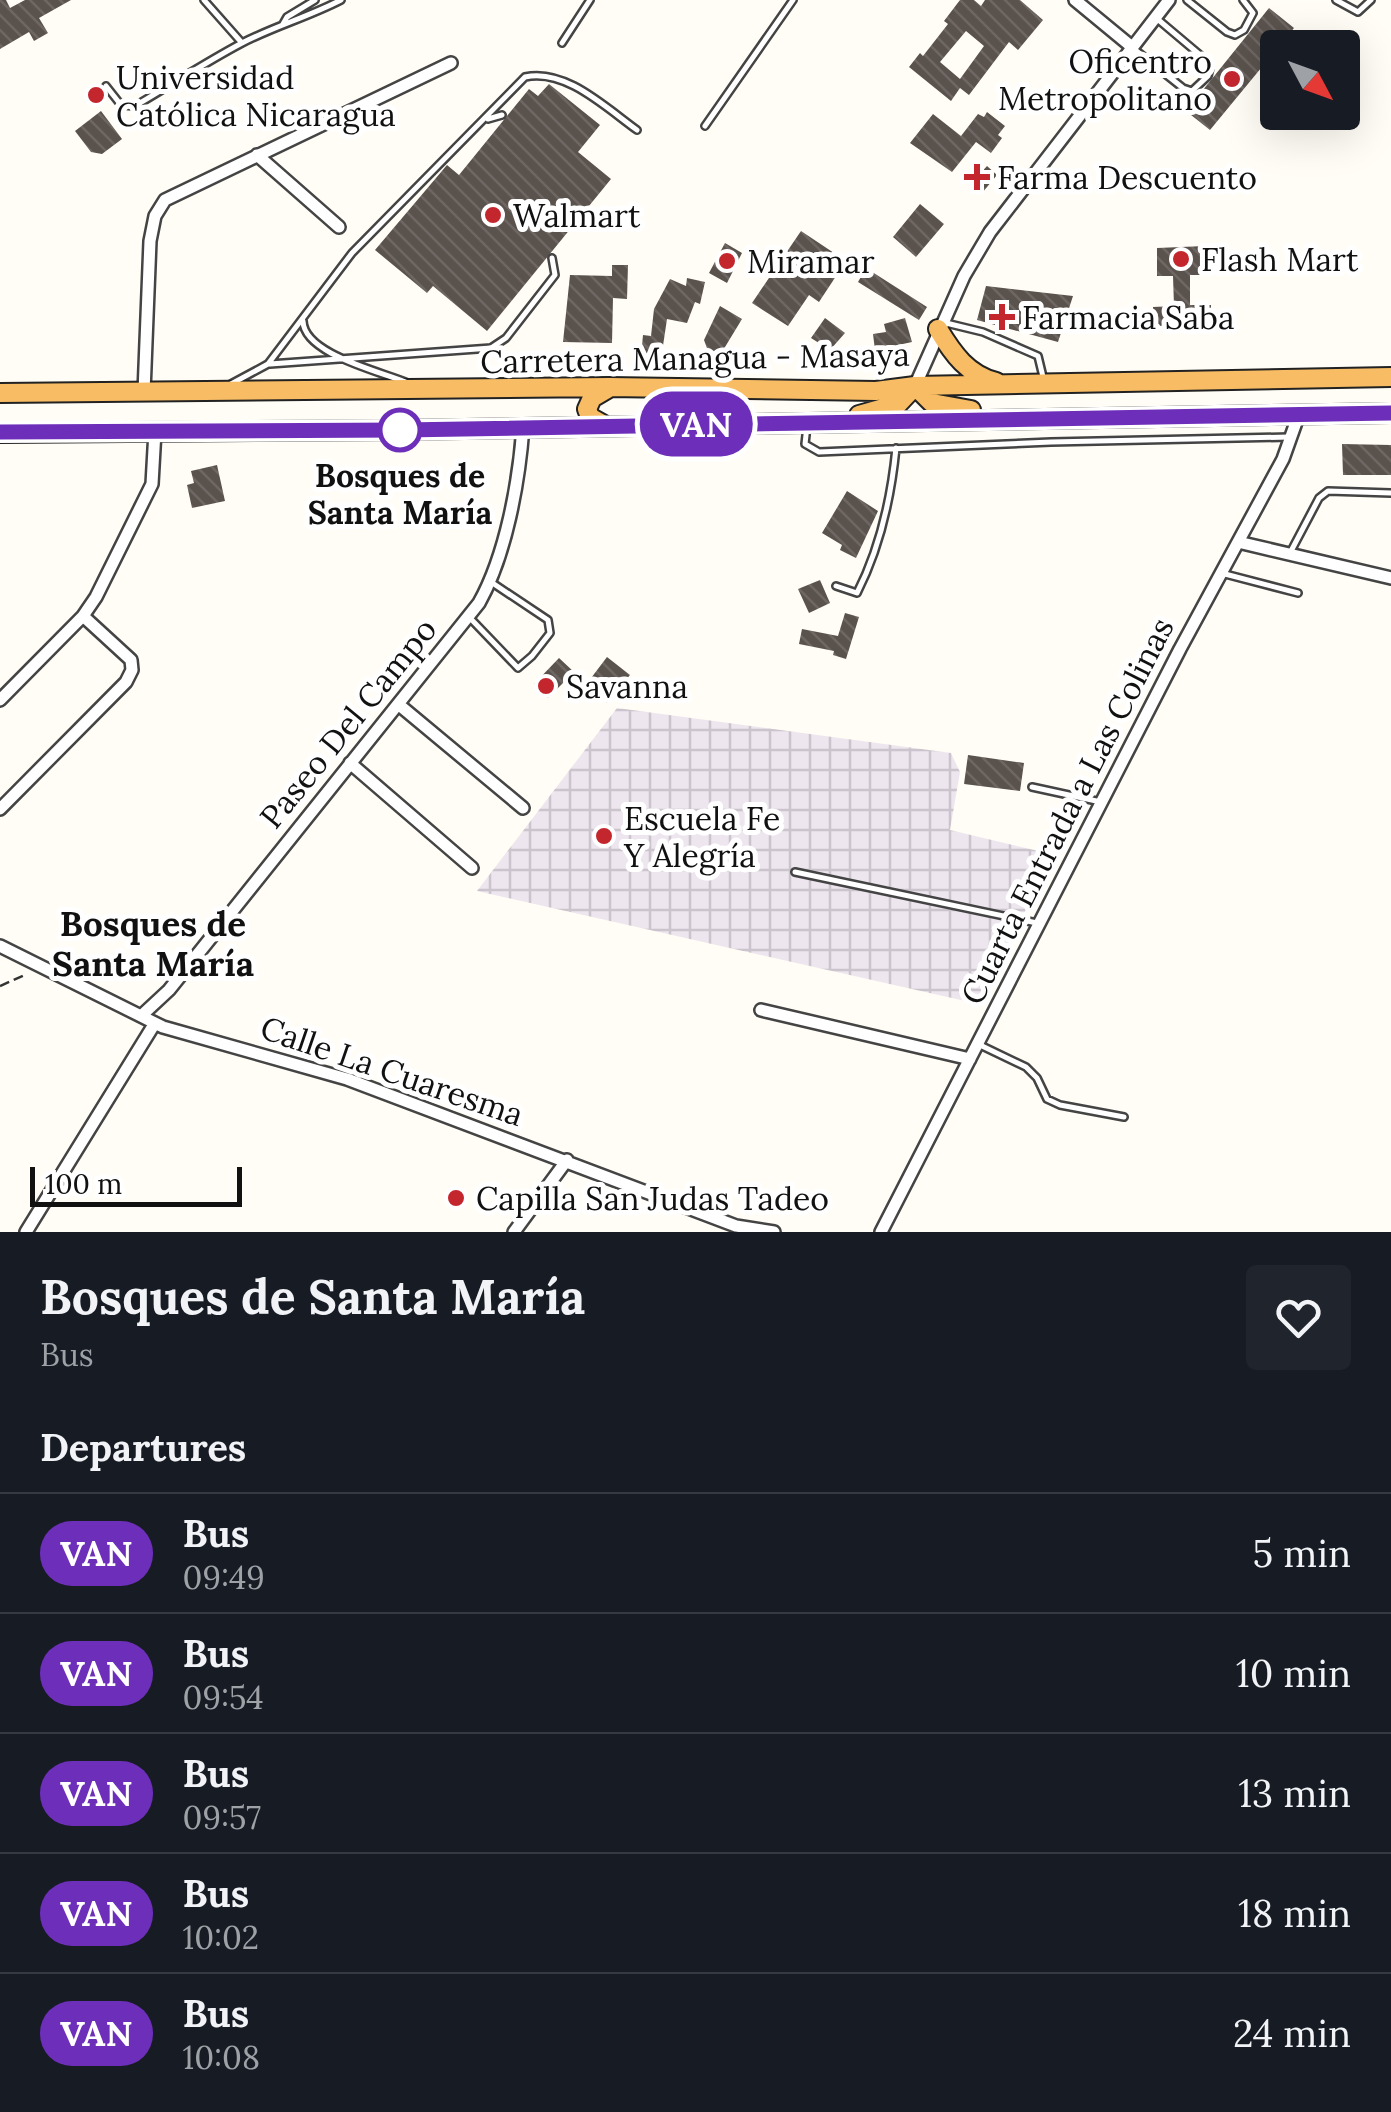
<!DOCTYPE html>
<html lang="en">
<head>
<meta charset="utf-8">
<style>
  :root { --surface:#171b24; --page:#20242c; --text:#f1f3f6; --muted:#9ea1a6; --line:#363941 }
  body { margin:0; font-family:Lora,serif; background:var(--page); color:var(--text); height:100vh; display:flex; flex-direction:column; font-size:38px; white-space:nowrap }
  * { box-sizing:border-box; margin:0 }
  p { font-size:32px; color:var(--muted) }
  .icon { flex:none; width:55px; height:55px; fill:none; stroke:currentColor; stroke-width:2; stroke-linecap:round; stroke-linejoin:round }
  .map { position:relative; height:1232px; overflow:hidden }
  .side { display:flex; flex-direction:column; background:var(--surface); flex:1 }
  .side>* { flex:none }
  .badge { padding:0 20px; border-radius:32px; font-size:35px; line-height:65px }
  .needle { width:65px; rotate:131deg }
  .buttons { position:absolute; left:1260px; top:30px; display:grid; gap:20px }
  .buttons a { display:grid; place-items:center; width:100px; height:100px; border-radius:10px; background:var(--surface); box-shadow:0 10px 40px #0002; font-size:50px }
  .scale { position:absolute; left:30px; bottom:25px; width:212px; box-sizing:border-box; padding-left:10px; border:5px solid #111; border-top:0; font-size:28px; line-height:35px; white-space:nowrap; color:#111; -webkit-text-stroke:8px #fff; paint-order:stroke }
  .map>.badge { position:absolute; translate:-50% -50%; box-shadow:0 0 0 5px #fff }
  h2 { padding:0 40px; font-size:38px; line-height:90px }
  .round { display:grid; place-items:center; flex:none; width:105px; height:105px; border-radius:10px; background:var(--page) }
  .headline { display:flex; align-items:center; justify-content:space-between; height:170px; padding:0 40px }
  h1 { font-size:48px; font-weight:700; line-height:75px }
  ul { padding:0; list-style:none }
  li { display:flex; align-items:center; gap:30px; height:120px; padding:0 40px; border-top:2px solid var(--line) }
  li div { flex:1 }
  li b { display:block; font-size:38px }
  li em { font-style:normal }
  li .badge { min-width:110px; font-weight:700; text-align:center }
  .map>svg:first-child { display:block }
  .industrial { fill:url(#industrial-grid) }
  .building { fill:url(#building-back-hatch); fill-rule:evenodd }
  .lines { fill:none; stroke-linecap:round; stroke-linejoin:round }
  .service-casing { stroke:#444; stroke-width:10 }
  .minor-casing { stroke:#444; stroke-width:16 }
  .trunk-casing { stroke:#222; stroke-width:22 }
  .path { stroke:#333; stroke-width:2.5; stroke-dasharray:10 5; stroke-linecap:butt }
  .service { stroke:#fff; stroke-width:5 }
  .minor { stroke:#fff; stroke-width:11 }
  .trunk { stroke:#f7bc64; stroke-width:18 }
  .line-casing { stroke:#fff; stroke-width:22 }
  .line { stroke:#6d2fba; stroke-width:15 }
  .poi-dot { fill:#c4262e; stroke:#fff; stroke-width:4 }
  .stop-dot { fill:#fff; stroke:#6d2fba; stroke-width:5 }
  .labels { text-anchor:middle; dominant-baseline:central; stroke-width:10; stroke-linejoin:round; paint-order:stroke }
  .poi-label { font-size:32px; fill:#111; stroke:#fff; text-anchor:start }
  .street-label { font-size:32px; fill:#111; stroke:#fff }
  .stop-label { font-size:32px; font-weight:bold; fill:#111; stroke:#fff }
  .neighbourhood-label { font-size:35px; font-weight:bold; fill:#111; stroke:#fff }
</style>
</head>
<body>
<div class="map">
<svg width="1391" height="1232" viewBox="0 0 1391 1232">
  <defs>
    <pattern id="industrial-grid" width="8" height="8" patternUnits="userSpaceOnUse" patternTransform="scale(2.5)"><rect width="8" height="8" fill="#eee6ef"/><path d="M0 4h8M4 0v8" fill="none" stroke="#cbc4cc"/></pattern>
    <pattern id="building-back-hatch" width="6" height="6" patternUnits="userSpaceOnUse" patternTransform="scale(2.5)"><rect width="6" height="6" fill="#5a524d"/><path d="M-1 5l2 2M0 0l6 6M5-1l2 2" fill="none" stroke="#6d6662"/></pattern>
  </defs>
  <rect width="100%" height="100%" fill="#fffdf5"/>
  <path class="industrial" d="M617,708L951,753L960,772L950,830L1051,854L983,1005L477,891Z"/>
  <path class="building" d="M0,0H6L10,8L25,0H71L39,18L48,33L34,41L29,32L0,49Z
    M960,0H974L981,6L985,0H1020L1043,20L1018,50L1009,42L969,95L960,88L951,101L909,67L920,53L923,56L948,24L944,21ZM966,31L984,46L960,79L940,62Z
    M1269,8L1294,28L1210,130L1186,111Z
    M549,84L600,125L578,152L611,179L487,331L433,286L427,293L375,250L447,165L459,175L529,89L538,96Z
    M101,111L122,139L102,154L91,152L75,131Z
    M987,112L1005,126L998,135L1002,138L991,153L976,142L952,172L910,143L933,114L961,136L978,114L984,117Z
    M987,166L997,175L982,193L971,184Z
    M920,204L944,224L916,257L893,237Z
    M801,231L846,261L819,302L809,295L788,326L752,303Z
    M725,243L742,253L727,283L709,273Z
    M1205,246V275H1190V305H1211V325L1153,326V307L1174,306L1173,276H1157V248Z
    M612,265H628L627,299L613,298L612,343L563,342L570,275L612,276Z
    M866,268L927,307L919,320L858,282Z
    M687,278L705,282L700,304L695,302L687,323L667,319L661,359L641,356L643,335L651,336L654,309L670,279L686,286Z
    M986,286L1073,296L1058,342L977,320Z
    M720,306L742,319L722,352L708,351L704,340Z
    M825,318L845,333L830,350L811,338Z
    M905,318L912,342L875,350L873,334L886,332L884,324Z
    M1342,444L1391,445V475H1343Z
    M217,465L225,501L192,508L187,485L194,483L191,471Z
    M847,491L878,511L856,558L840,550L842,545L822,533Z
    M820,580L830,603L809,613L798,589Z
    M845,613L859,617L846,659L833,655L834,651L799,644L802,629L838,636Z
    M607,657L630,675L607,703L585,686Z
    M559,658L574,672L548,698L534,684Z
    M968,755L1024,763L1020,791L964,784Z"/>
  <g class="lines">
    <defs>
      <path id="service" d="M204,0L242,43
        M1187,0L1227,32L1235,35L1244,30L1253,13L1243,0
        M1336,0L1358,12L1371,0
        M283,24L287,17L315,0
        M562,43L590,0
        M1134,49L1183,88L1192,91L1208,76L1210,68L1206,60L1155,17
        M106,86L121,105L135,106C171,85 206,62 242,43C275,26 308,17 341,0
        M488,119L502,115
        M705,126L793,0
        M303,321C304,354 379,371 408,383
        M946,323L983,332L1038,356L1044,381
        M270,364L491,348L506,338L555,275L552,258
        M231,384L268,364L352,253L525,77C565,68 605,107 637,130
        M807,426L805,444L819,452L1051,442L1289,437
        M1290,553L1319,498L1328,491L1391,493
        M1225,574L1298,593
        M836,586L857,593C880,548 891,499 896,448
        M470,618L518,668L532,656L550,633L548,620L491,582
        M1032,787L1101,802
        M795,872L1037,923
        M980,1045L1026,1067L1037,1078L1047,1099L1060,1105L1124,1117"/>
      <path id="minor" d="M1075,0L1132,47
        M257,155L339,227
        M915,386L964,276L990,232L1169,0
        M144,392L150,241L155,216L165,200L451,63
        M1238,542L1391,578
        M0,700L83,616L96,597L152,484L155,431
        M398,704L523,808
        M350,763L472,868
        M0,809L126,682L132,670L131,660L83,616
        M0,946L163,1027L347,1079L736,1226L774,1232
        M761,1010L970,1059
        M141,1016L169,990L479,603C506,555 519,482 523,427
        M26,1232L155,1023
        M514,1232L567,1160
        M881,1232L1180,649L1283,459L1299,414"/>
      <path id="trunk" d="M938,329C953,354 968,375 996,382
        M915,386L932,403L971,410
        M0,393L609,387L876,391L915,386L1391,377
        M859,415L898,404L915,386
        M606,426L590,417L587,409L592,398L609,388
        M0,433L403,430L1391,413"/>
    </defs>
    <use href="#service" class="service-casing"/>
    <use href="#minor" class="minor-casing"/>
    <use href="#trunk" class="trunk-casing"/>
    <path class="path" d="M0,986L27,974"/>
    <use href="#service" class="service"/>
    <use href="#minor" class="minor"/>
    <use href="#trunk" class="trunk"/>
  </g>
  <g class="lines">
    <defs>
      <path id="line" d="M0,432L403,430L1391,413"/>
    </defs>
    <use href="#line" class="line-casing"/>
    <use href="#line" class="line"/>
  </g>
  <g class="poi-dot">
    <circle cx="1232" cy="79" r="10"/>
    <circle cx="96" cy="95" r="10"/>
    <path d="M972 162h10v10h10v10h-10v10h-10v-10h-10v-10h10z"/>
    <circle cx="493" cy="215" r="10"/>
    <circle cx="1181" cy="259" r="10"/>
    <circle cx="727" cy="261" r="10"/>
    <path d="M997 302h10v10h10v10h-10v10h-10v-10h-10v-10h10z"/>
    <circle cx="546" cy="686" r="10"/>
    <circle cx="604" cy="836" r="10"/>
    <circle cx="456" cy="1198" r="10"/>
  </g>
  <circle class="stop-dot" cx="400" cy="430" r="20"/>
  <g class="labels">
    <g class="poi-label">
      <text x="1212" y="61" text-anchor="end">Oficentro<tspan x="1212" dy="37">Metropolitano</tspan></text>
      <text x="116" y="77">Universidad<tspan x="116" dy="37">Católica Nicaragua</tspan></text>
      <text x="997" y="177">Farma Descuento</text>
      <text x="513" y="215">Walmart</text>
      <text x="1201" y="259">Flash Mart</text>
      <text x="747" y="261">Miramar</text>
      <text x="1022" y="317">Farmacia Saba</text>
      <text x="566" y="686">Savanna</text>
      <text x="624" y="818">Escuela Fe<tspan x="624" dy="37">Y Alegría</tspan></text>
      <text x="476" y="1198">Capilla San Judas Tadeo</text>
    </g>
    <g class="street-label">
      <text transform="translate(695 358) rotate(-1)">Carretera Managua - Masaya</text>
      <text transform="translate(348 723) rotate(-51)">Paseo Del Campo</text>
      <text transform="translate(1067 811) rotate(-63)">Cuarta Entrada a Las Colinas</text>
      <text transform="translate(392 1071) rotate(19)">Calle La Cuaresma</text>
    </g>
    <g class="stop-label">
      <text x="400" y="475">Bosques de<tspan x="400" dy="37">Santa María</tspan></text>
    </g>
    <g class="neighbourhood-label">
      <text x="153" y="923">Bosques de<tspan x="153" dy="40">Santa María</tspan></text>
    </g>
  </g>
</svg>
<div class="buttons">
<a><svg class="needle" viewBox="-14 -14 28 28"><path d="M0-13l5 13h-10z" fill="#e53935"/><path d="M0 13l5-13h-10z" fill="#9ea1a6"/></svg></a>
</div>
<div class="scale">100 m</div>
<b class="badge" style="left:696px;top:424px;background:#6d2fba;color:#fff">VAN</b>
</div>
<section class="side">
<div class="headline"><div><h1>Bosques de Santa María</h1><p>Bus</p></div><a class="round"><svg class="icon" aria-label="heart" viewBox="0 0 24 24"><path d="M12 20l-8-8c-3-5 5-10 8-4 3-6 11-1 8 4z"/></svg></a></div>
<h2>Departures</h2>
<ul>
<li><span class="badge" style="background:#6d2fba;color:#fff">VAN</span><div><b>Bus</b><p>09:49</p></div><em>5 min</em></li>
<li><span class="badge" style="background:#6d2fba;color:#fff">VAN</span><div><b>Bus</b><p>09:54</p></div><em>10 min</em></li>
<li><span class="badge" style="background:#6d2fba;color:#fff">VAN</span><div><b>Bus</b><p>09:57</p></div><em>13 min</em></li>
<li><span class="badge" style="background:#6d2fba;color:#fff">VAN</span><div><b>Bus</b><p>10:02</p></div><em>18 min</em></li>
<li><span class="badge" style="background:#6d2fba;color:#fff">VAN</span><div><b>Bus</b><p>10:08</p></div><em>24 min</em></li>
</ul>
</section>
</body>
</html>
